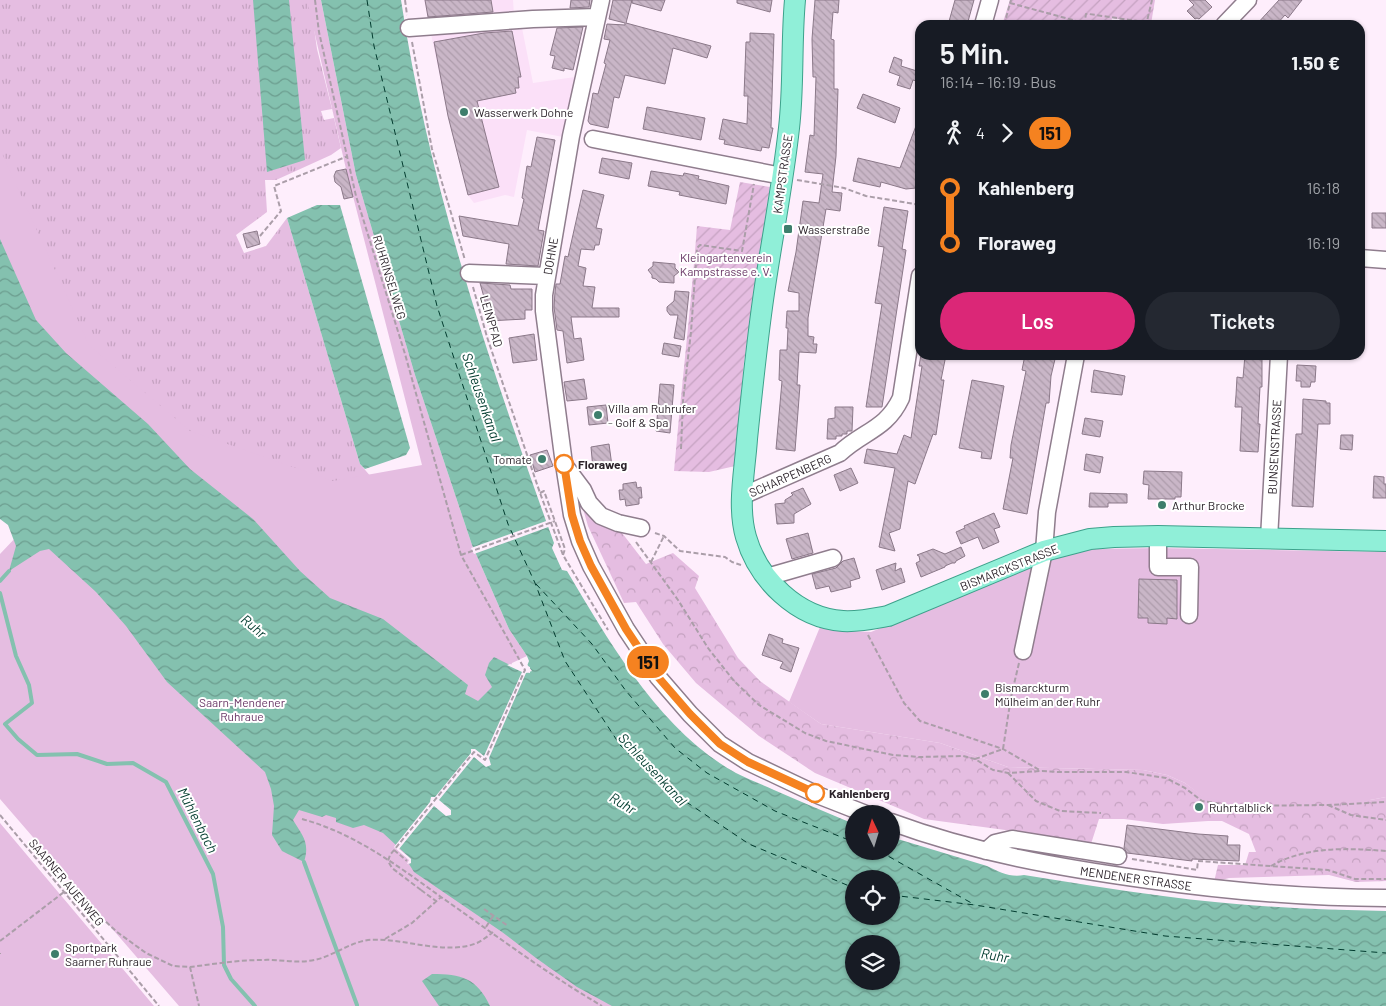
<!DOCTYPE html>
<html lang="de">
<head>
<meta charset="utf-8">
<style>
  :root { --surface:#171b24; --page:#242831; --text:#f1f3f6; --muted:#9ea1a6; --accent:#db2777 }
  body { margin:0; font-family:Barlow,sans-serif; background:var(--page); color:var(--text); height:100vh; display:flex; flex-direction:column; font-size:19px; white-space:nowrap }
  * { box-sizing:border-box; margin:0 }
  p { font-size:16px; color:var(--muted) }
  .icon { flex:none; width:28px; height:28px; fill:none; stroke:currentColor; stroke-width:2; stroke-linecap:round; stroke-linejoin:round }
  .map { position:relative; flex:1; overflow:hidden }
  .details { position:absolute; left:915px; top:20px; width:450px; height:340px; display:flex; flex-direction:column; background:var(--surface); border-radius:15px; box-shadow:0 1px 4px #0004 }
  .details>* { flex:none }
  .badge { padding:0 10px; border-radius:16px; font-size:18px; line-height:32px }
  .needle { width:32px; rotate:356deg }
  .fabs { position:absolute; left:845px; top:805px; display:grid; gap:10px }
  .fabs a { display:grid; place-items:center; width:55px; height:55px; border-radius:50%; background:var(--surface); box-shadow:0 1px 4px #0004; font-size:25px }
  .map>.badge { position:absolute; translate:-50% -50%; box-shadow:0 0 0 2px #fff }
  .legs { display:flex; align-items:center; gap:8px; height:55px; padding:0 25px; font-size:16px }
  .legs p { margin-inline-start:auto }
  .overview { display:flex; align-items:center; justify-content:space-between; height:85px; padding:0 25px }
  h1 { font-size:28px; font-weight:600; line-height:38px }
  .button { display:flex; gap:10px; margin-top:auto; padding:10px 25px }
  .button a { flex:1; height:58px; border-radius:30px; background:var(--accent); color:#fff; font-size:20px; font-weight:600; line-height:58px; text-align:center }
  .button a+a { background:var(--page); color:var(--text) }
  ul { padding:0 25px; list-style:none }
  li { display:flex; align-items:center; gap:18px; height:55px; font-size:19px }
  li i { display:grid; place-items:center; width:8px; height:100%; margin:0 6px; background:currentColor }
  li i::after { content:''; width:12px; height:12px; margin:-6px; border:4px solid; border-radius:50%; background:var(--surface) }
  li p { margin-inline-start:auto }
  li:first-child i { background:linear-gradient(#0000 50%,currentColor 0) }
  li:last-child i { background:linear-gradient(currentColor 50%,#0000 0) }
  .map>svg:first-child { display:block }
  .built { fill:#fbe0f8 }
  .grass { fill:url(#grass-tufts) }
  .forest { fill:url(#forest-crowns) }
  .park { fill:#e5bde1; fill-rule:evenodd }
  .garden { fill:url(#garden-furrows) }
  .water { fill:url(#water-waves); fill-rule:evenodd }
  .pier { fill:#feeefc }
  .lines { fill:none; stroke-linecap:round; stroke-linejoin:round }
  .stream { stroke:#84c1af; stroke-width:4 }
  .ferry { stroke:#013b2e; stroke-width:1; stroke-dasharray:6 5; stroke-linecap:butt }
  .building { fill:url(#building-back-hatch); stroke:#8b7989 }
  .minor-casing { stroke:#8f7d8d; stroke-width:19 }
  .major-casing { stroke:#3da18b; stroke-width:22 }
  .path { stroke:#ab9ea9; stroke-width:2; stroke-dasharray:5 2.5; stroke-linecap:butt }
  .minor { stroke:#fff; stroke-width:16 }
  .major { stroke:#90efd8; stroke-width:20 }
  .path-bridge { stroke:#ab9ea9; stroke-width:2; stroke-dasharray:5 2.5; stroke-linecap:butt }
  .line-1-casing { stroke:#fff; stroke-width:11 }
  .line-1 { stroke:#f58220; stroke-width:8 }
  .poi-dot { fill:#3e7e6c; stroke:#fff; stroke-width:2 }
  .stop-1-dot { fill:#fff; stroke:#f58220; stroke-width:2.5 }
  .labels { text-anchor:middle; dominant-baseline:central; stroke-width:4; stroke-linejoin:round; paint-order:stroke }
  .poi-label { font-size:12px; fill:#2c242b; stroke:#fff; text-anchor:start }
  .street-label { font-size:12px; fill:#2c242b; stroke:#fff }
  .park-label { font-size:12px; fill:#693666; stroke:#fff }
  .stop-label { font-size:12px; font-weight:bold; fill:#2c242b; stroke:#fff; text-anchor:start }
  .water-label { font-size:14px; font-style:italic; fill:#013b2e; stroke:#fff }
</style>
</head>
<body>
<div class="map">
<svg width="1386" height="1006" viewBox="0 0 1386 1006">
  <defs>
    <pattern id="grass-tufts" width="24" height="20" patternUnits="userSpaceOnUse" patternTransform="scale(1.25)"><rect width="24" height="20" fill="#e5bde1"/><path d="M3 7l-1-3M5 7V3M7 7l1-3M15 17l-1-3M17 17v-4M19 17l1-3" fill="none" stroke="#c5a2c1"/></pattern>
    <pattern id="forest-crowns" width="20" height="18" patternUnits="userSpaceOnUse" patternTransform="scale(1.25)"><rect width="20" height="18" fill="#e5bde1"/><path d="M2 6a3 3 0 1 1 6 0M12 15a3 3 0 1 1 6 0" fill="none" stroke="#c5a2c1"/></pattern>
    <pattern id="garden-furrows" width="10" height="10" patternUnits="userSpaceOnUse" patternTransform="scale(1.25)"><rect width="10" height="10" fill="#e5bde1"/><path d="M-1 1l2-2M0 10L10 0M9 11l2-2" fill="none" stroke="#c5a2c1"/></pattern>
    <pattern id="water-waves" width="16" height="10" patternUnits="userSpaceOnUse" patternTransform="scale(1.25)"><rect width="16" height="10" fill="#84c1af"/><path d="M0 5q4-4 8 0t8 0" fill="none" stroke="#6c9d8f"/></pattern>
    <pattern id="building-back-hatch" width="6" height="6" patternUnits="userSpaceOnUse" patternTransform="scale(1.25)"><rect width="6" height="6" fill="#c9b6c7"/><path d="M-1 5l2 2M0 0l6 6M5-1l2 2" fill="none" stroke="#ad9cab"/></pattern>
  </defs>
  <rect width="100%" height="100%" fill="#feeefc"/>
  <path class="built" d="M424,0H513L514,16L521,23L533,83L575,77L563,137L527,130L514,197L505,195L474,203L468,195L448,116Z"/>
  <path class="grass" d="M0,0H310L317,49L332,109L321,111L324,120L334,118L341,148L331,155L276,180H265L267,212L236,235L244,253L266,246L287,218L360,464L426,541L190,469L0,239Z"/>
  <path class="forest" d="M579,495L619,529L646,564L673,553L699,576L695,588L738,658L760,681L821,724L940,743L1008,767L1143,770L1167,775L1185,783L1204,797L1370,800L1386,797V881L1356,882L1329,875L1229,878L1214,882L1218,865H1245L1249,852H1256L1249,834L1222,821H1208L1163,824L1124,819H1099L1090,847L1054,842L1049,836L924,819L815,773L759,736L696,683L663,644L636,602L624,603L588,526Z"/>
  <path class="park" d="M307,0H321L356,175L415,375L472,545L509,629L527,656L512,663L482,742L575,830L1137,1006H179L0,799V554L73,477L0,390V149L89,345L190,431L333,481L422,465L346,169ZM854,944H891V981H854Z
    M1158,548L1386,552V797L1370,800L1230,803L1203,797L1185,783L1167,775L1143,770L1008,767L940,743L821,724L789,702L820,627L847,631L871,632L1036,565L1075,553L1094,549Z
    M0,823L154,1006H0Z"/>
  <path class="garden" d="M1010,0H1155L1151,24L1112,18L1111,25H1002Z
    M740,182L770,187L744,362L735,466L709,472L674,471C681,390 691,308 697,226L730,230Z"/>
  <path class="water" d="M253,0H289L305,160L267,172Z
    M321,0H401C429,186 490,366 554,543L552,548L562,570L567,571C609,642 661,732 736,773C748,779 761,784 774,790C800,801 827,813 854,824V851H891V837L987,866C999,872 1011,878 1024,875C1070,882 1116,890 1163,896C1237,906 1312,910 1386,911V1006H612L577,987L536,958L502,932L414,872L409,864L411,863V859L383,833L364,825L353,828L336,822V818L326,815L322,817L299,810L293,820C303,836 310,843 304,862L282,851L272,835L274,806L271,789L265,772L167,682L126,626L96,592L49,549L40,551L9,571L16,546L8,525L0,519V239L36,320L66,353L148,424L190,469L253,519L300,571L330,598L383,619L468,685L465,694L478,701L492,687L485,675L489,663L494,657L524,672L530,673V667L527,666L529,661L527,656L509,629L472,545L415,375L356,175ZM854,879H891V916H854ZM854,944H891V981H854Z
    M317,205H340L410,448L406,455L365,469L360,464L287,218Z
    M432,974C461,974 477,978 490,1006H439L422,981Z"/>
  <path class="pier" d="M549,520L551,526L474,554L471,548Z
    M526,663L532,671L526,673L489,758L491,765L486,767L474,757L439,800L451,810V815L446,816L434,806L399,849L411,859V863L407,864L409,860L394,847L430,802L431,797H435L471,753V749H475L484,756L522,672L507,665L510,664L529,671L525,667Z"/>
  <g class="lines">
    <path class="stream" d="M0,581L9,571
      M0,593L16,656L29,685L32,703L5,724L18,739L37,755L77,754L107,764L133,763L166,782L213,874L223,927L224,965L231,979L255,1006
      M304,862L357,1005"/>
    <path class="ferry" d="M367,0L374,46L437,306L508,524L535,583L565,661L620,745L667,789L749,844L854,888
      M536,584L592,644L626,691L675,748L707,773L775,811L854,842
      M879,851L975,905
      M891,895L975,905L1165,936L1386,953"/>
  </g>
  <path class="building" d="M425,0H491L493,12L428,17Z
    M571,0H590L589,7L570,8Z
    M613,0H632L626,23L711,46L707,58L673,48L665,84L625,75L619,98L614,97L608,128L590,124L588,121L593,93L598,94L606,64L604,63L610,40L604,39L607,24L625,25V23L609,19Z
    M632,0H665L661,11L632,3Z
    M737,0H772L770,12L737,3Z
    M815,0H839L838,13L833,12L831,39L834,40V89H838L836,156L832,192L842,193L840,211L826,209L808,318V336L814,337L813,344H817L816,353L799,352L797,385H800L795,451L776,449L782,381L779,380L780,350H787L788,328H786L787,311H799V293L788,291L796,252L803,201L819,203L823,174L805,172L810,135L814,136L816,77H813L812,39Z
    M955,0H974L967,25H948Z
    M1189,0H1205L1212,7L1199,19L1197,18L1195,19L1187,11L1194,5Z
    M1279,0H1302L1288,18L1285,15L1276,25H1256Z
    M583,27L573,70L564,68V71L552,68L555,56L550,55L557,28Z
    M512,31L521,77H518L519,88H515L516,93L477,101L499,187L468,195L448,116L434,42L484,33Z
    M750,33L774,34L771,128H773L769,148L762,147L761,151L724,144L725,140L719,139L723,119L747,124L748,96H744L746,42H750Z
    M894,57L902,60L901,66L920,72V82L913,80L910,89L897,85L900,76L889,72Z
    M863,94L900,108L895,123L857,108Z
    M647,107L705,118L701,140L643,129Z
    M919,118L920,167L916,188L906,189L881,182L880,187L853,181L858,158L900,168Z
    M537,137L555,140L538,230L544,231L538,266L506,264L509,244L463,236L459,216L518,226L524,199L522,198L527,166L531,167Z
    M602,158L632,163L629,179L599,173Z
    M346,169L353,197L344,199L341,187L335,182L334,176L336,171Z
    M651,171L683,176L684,173L699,176L698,179L729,186L726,204L679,195L680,192L648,186Z
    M583,190L604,195L596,228L602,229L599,245H595L594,250L581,249L578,266L586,268L583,286L595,287L592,308H619V317H571L574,339L581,338L584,360L567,363L563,331L557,330L554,307L555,292L556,284H560L565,256L568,257Z
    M884,207L908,211L902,249L906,250L882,407H866L882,304L875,303L884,247L878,246Z
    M1372,213H1386V228H1372Z
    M257,231L260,244L247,248L243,234Z
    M653,262L675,264V268L679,272L674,276V283L659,282L656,279L652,278V275L648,270L653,266Z
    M480,283L510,285L511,289H532V310H525V319L488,321L487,308Z
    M675,291L689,292L684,340L674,338L678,315H670L667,311V307L674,301Z
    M534,334L537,360L513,363L509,338Z
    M664,343L681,346L679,357L662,354Z
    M921,355H946L941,380H944L936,435L933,434L915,484L908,481L900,529L889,533L895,551L879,547L895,468L864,463L867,449L897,454L904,435L911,438L922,366H919Z
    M1025,355H1056L1051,376L1049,403H1046L1027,514L1003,509L1013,458H1010L1011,445L1026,371L1022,370Z
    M1245,355H1262V387H1260L1258,424H1260L1258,452L1240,451L1242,407H1235L1236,395L1237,377L1243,378Z
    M1297,365L1316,366L1315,382H1311L1310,387H1301V381H1296Z
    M1094,370L1125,376L1122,395L1091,392Z
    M584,379L587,399L567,401L564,382Z
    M972,380L1004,386L991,459L981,458L982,452L959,448Z
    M660,384L674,385L670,433L656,431Z
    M1303,399L1326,401V403H1330V424H1318L1313,507L1292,506L1296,434H1302Z
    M606,405L608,423L589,425L587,407Z
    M835,407H853L852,431H847V434H842V436H836V439H827L828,419L835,418Z
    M1085,418L1103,421L1100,437L1082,434Z
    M1341,435H1353L1352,450L1340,449Z
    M609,444L612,466L593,469L591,447Z
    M547,450L553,466L535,472L530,455Z
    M1086,454L1103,457L1100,473L1084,470Z
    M851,468L858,483L840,491L834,475Z
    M1144,471L1182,472L1181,497H1175V499H1148L1149,485L1143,484Z
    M1374,476L1384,477V484H1386V498H1373Z
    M636,482L637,488L641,487L642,498H639V504L626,506L625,499L620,500L619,490H623V484Z
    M803,488L811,504L794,514V523L777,524L775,504L785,503V500L793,495L791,493Z
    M1090,493L1127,494V503H1108V507H1089Z
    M994,513L1000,527L994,529L999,542L983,549L978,537L961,544L956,532L965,528L964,526Z
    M808,533L813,553L792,559L786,539Z
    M961,547L965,556L956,561L955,563H952L945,566V567L921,577L916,563L920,561L919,556L917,555L933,549L945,554Z
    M854,558L860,578L850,581L851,587L831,592L829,586L816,589L812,574L836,568L843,561Z
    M896,563L895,571L901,568L905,582L882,590L876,570Z
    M1139,579L1177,580V619L1167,618V624L1148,623V618H1138Z
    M769,634L783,639L782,643L799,648L791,672L780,668L783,662L762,655Z
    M1127,825L1198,834L1228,836L1227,845H1240L1239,861L1192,859V861L1127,853L1124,848Z"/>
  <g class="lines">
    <defs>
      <path id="minor" d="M601,0L571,136L544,295V311L564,464L572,515L580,541L591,566L626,629L658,677L690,714L720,744L748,762L820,796L866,814
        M983,25L990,0
        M1224,25L1248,0
        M409,28L533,19L597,17
        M593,139L782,176
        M1360,258L1386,260
        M469,273L546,276
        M565,466L583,490L589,503L601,516L618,523L641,528
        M742,496L840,453C863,431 886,430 901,398L920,276
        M1158,536V567H1190L1189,615
        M1269,539L1279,355
        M767,577L833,558
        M1023,651L1044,551L1047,512L1076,355
        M891,822C975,853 1061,868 1149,880C1227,891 1306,898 1386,898
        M986,851L995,843L1012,839L1118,856"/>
      <path id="major" d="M795,0C791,43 794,86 789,128C783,183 772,238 764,293C757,341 752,390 747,439C745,470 737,506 746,537C758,579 797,618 843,621C858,622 872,619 888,616L1044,551L1090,539L1114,537L1158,536L1386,541"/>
    </defs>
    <use href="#minor" class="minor-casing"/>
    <use href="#major" class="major-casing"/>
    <path class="path" d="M315,0L319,32L356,196L405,354L461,555L519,659
      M405,0L407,15
      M1010,3L1084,23
      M1004,25L1011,0
      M1084,25L1086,14H1089L1144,22L1147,21L1152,0
      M412,42L432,149L465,260
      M797,180L844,188L866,196L915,204L920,209
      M260,236L281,211L274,186L348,156
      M473,287L487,337L540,493L563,555L608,630
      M681,449L683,401L691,332L697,248L700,245L742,251L754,184
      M540,493L544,491L565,549L563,555
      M655,533L664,536L680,551L725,557L732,562L741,565
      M636,542L678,600L708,648L734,681L759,705L805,733L826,741L893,755L919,757L963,756L975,759L993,770L1008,773L1041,771L1057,772H1126L1166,778L1185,788L1202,801L1233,806L1328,805L1386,802
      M651,562L664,536
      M868,635L904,703L920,721L1003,749L1041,771
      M1003,749L1011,697L1019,663
      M975,759L1003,749
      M1008,773L1036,801L1060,811L1101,813
      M1328,805L1351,815L1386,820
      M0,815L159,1006
      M302,819C354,833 398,866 441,897C494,934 546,973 602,1006
      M394,850L407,861
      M1132,859L1197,870L1198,861L1328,870L1355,879H1386
      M1271,866C1306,846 1347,848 1386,851
      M421,890L436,901
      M64,892L79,897L117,932L146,953L173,966L190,967C214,964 238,960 262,960C277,959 293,963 308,961C330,959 347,943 368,940C402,937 445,956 477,943C483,940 488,936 493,932
      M484,909L508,926
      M486,927L493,916
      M385,939L412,923L441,897
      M0,941L64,892
      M0,953V954
      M190,967L199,1006"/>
    <use href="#minor" class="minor"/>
    <use href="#major" class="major"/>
    <path class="path-bridge" d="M461,555L555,521
      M421,890L392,868L388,861L390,855L474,752L485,760L524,672L525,670L519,659"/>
  </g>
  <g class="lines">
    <defs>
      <path id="line-1" d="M564,464L572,515L580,541L591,566L626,629L658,677L690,714L720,744L748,762L815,793"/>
    </defs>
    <use href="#line-1" class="line-1-casing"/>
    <use href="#line-1" class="line-1"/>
  </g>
  <g class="poi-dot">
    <circle cx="464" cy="112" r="5"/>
    <rect x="783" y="224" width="10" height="10" rx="2.5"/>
    <circle cx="598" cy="415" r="5"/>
    <circle cx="542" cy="459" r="5"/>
    <circle cx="1162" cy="505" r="5"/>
    <circle cx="985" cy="694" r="5"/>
    <circle cx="1199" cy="807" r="5"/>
    <circle cx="55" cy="954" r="5"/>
  </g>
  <g class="stop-1-dot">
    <circle cx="564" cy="464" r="9"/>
    <circle cx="815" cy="793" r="9"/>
  </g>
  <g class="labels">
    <g class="poi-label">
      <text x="474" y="112">Wasserwerk Dohne</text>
      <text x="798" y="229">Wasserstraße</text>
      <text x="608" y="408">Villa am Ruhrufer<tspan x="608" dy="14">- Golf &amp; Spa</tspan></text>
      <text x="532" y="459" text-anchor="end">Tomate</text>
      <text x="1172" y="505">Arthur Brocke</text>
      <text x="995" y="687">Bismarckturm<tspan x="995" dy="14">Mülheim an der Ruhr</tspan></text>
      <text x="1209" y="807">Ruhrtalblick</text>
      <text x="65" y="947">Sportpark<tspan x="65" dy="14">Saarner Ruhraue</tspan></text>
    </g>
    <g class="street-label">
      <text transform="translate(782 174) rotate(-82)">KAMPSTRASSE</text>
      <text transform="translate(550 256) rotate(-80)">DOHNE</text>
      <text transform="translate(390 277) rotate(73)">RUHRINSELWEG</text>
      <text transform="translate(492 321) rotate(74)">LEINPFAD</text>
      <text transform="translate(1274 447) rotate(-87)">BUNSENSTRASSE</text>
      <text transform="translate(790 475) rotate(-24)">SCHARPENBERG</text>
      <text transform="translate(1009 567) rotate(-22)">BISMARCKSTRASSE</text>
      <text transform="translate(1136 878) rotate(8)">MENDENER STRASSE</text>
      <text transform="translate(67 882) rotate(50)">SAARNER AUENWEG</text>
    </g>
    <g class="park-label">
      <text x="726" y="257">Kleingartenverein<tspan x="726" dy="14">Kampstrasse e. V.</tspan></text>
      <text x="242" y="702">Saarn-Mendener<tspan x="242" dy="14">Ruhraue</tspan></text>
    </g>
    <g class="stop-label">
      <text x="578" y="464">Floraweg</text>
      <text x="829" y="793">Kahlenberg</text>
    </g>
    <g class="water-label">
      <text transform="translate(482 397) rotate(71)">Schleusenkanal</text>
      <text transform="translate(254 626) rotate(40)">Ruhr</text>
      <text transform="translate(653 769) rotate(47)">Schleusenkanal</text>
      <text transform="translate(623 803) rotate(32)">Ruhr</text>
      <text transform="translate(198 820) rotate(63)">Mühlenbach</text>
      <text transform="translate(995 955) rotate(10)">Ruhr</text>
    </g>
  </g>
</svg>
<div class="fabs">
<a><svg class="needle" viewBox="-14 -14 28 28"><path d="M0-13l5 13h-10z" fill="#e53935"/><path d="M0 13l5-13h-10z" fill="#9ea1a6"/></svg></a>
<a><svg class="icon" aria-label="locate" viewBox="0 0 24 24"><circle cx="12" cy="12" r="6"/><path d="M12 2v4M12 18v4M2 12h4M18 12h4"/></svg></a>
<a><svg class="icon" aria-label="layers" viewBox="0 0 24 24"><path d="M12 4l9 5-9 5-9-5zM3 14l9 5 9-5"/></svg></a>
</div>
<b class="badge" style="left:648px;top:662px;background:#f58220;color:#111">151</b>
<section class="details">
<div class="overview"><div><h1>5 Min.</h1><p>16:14 – 16:19 · Bus</p></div><b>1.50 €</b></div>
<div class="legs"><svg class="icon" aria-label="walk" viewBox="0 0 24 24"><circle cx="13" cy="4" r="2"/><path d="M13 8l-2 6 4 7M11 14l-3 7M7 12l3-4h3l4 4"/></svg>4<svg class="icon" aria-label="forward" viewBox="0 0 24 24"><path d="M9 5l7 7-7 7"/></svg><b class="badge" style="background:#f58220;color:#111">151</b></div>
<ul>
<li><i style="color:#f58220"></i><b>Kahlenberg</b><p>16:18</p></li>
<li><i style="color:#f58220"></i><b>Floraweg</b><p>16:19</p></li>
</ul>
<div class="button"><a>Los</a><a>Tickets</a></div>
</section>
</div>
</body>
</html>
